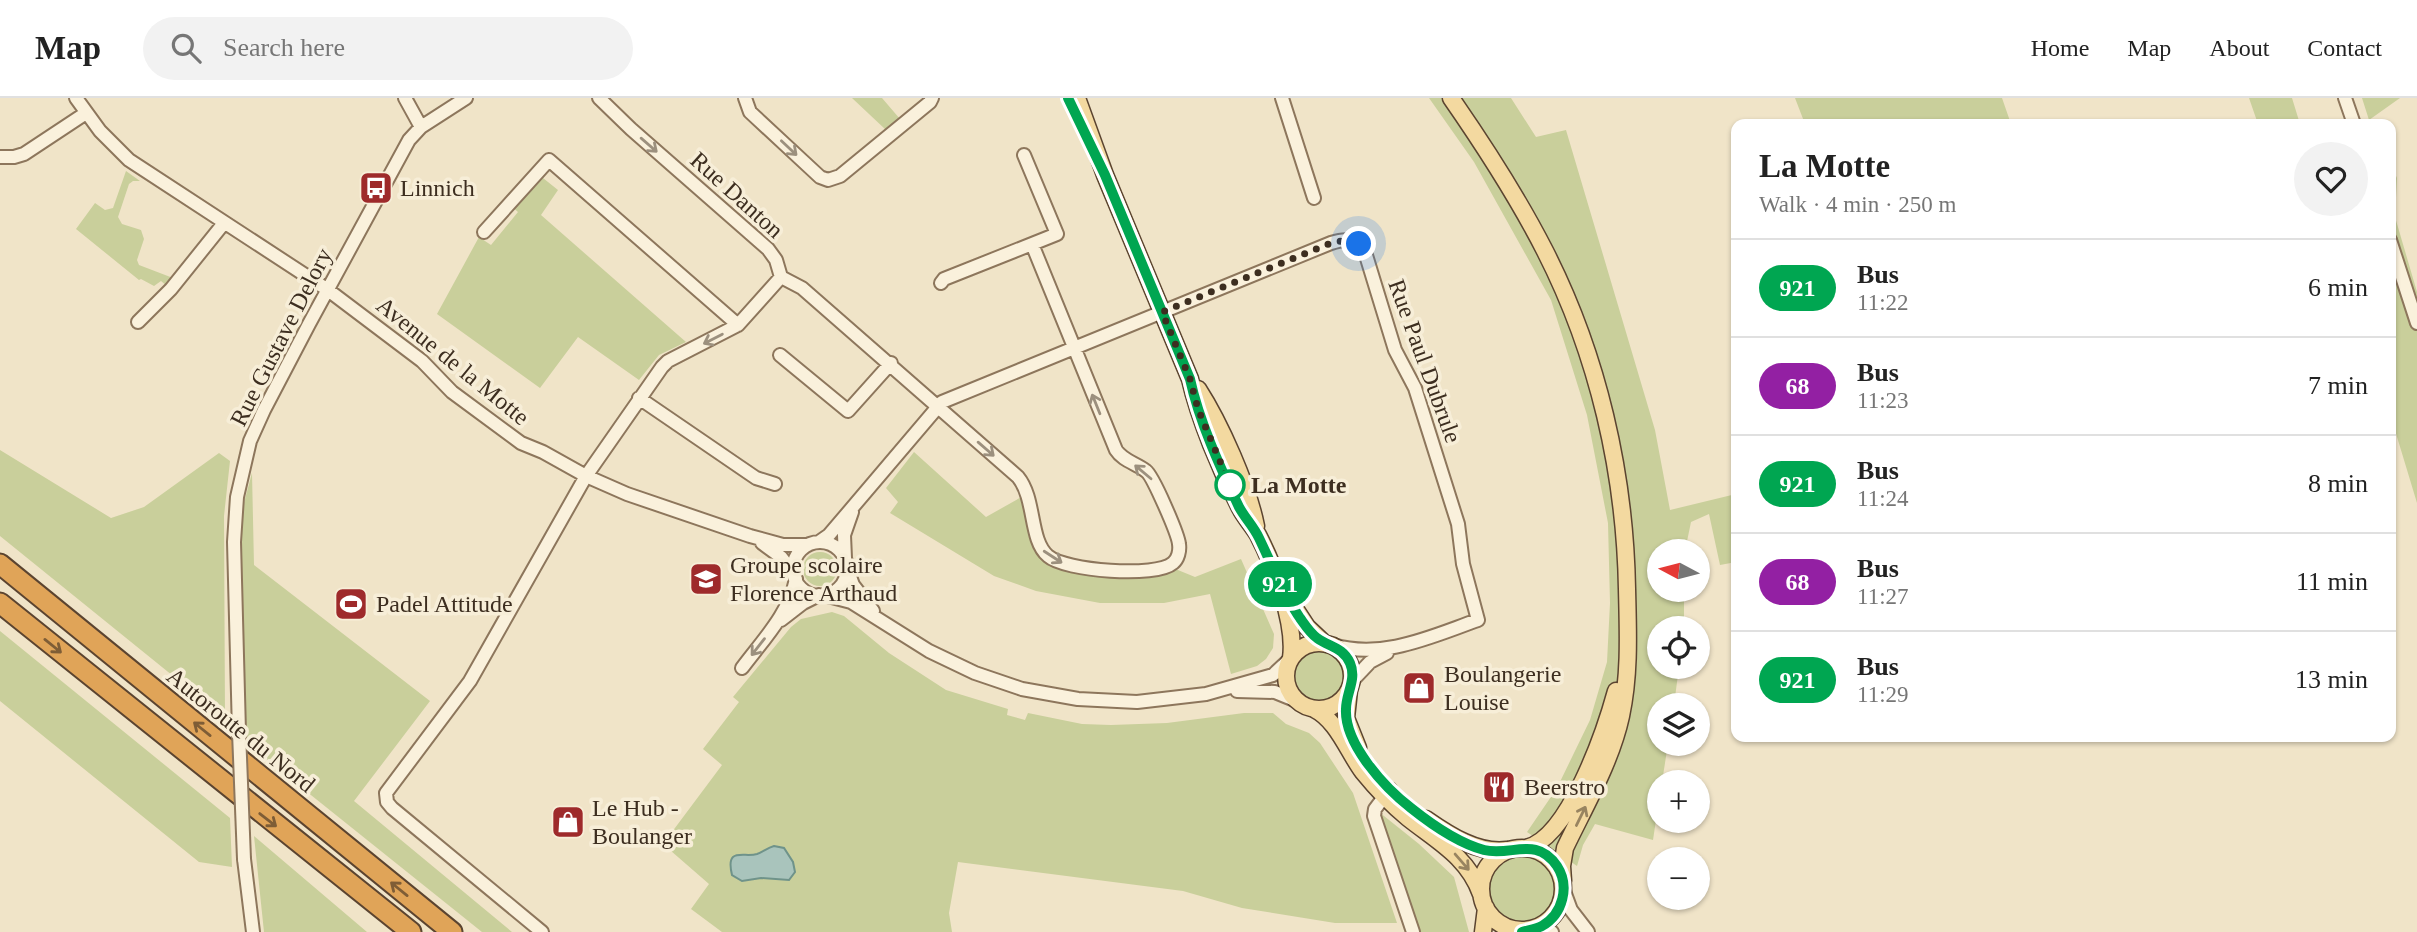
<!DOCTYPE html>
<html lang="en">
<head>
<meta charset="utf-8">
<style>
  :root { --surface:#fff; --page:#f2f2f2; --text:#222; --muted:#767676; --line:#e0e0e0 }
  body { margin:0; font-family:Georgia,serif; background:var(--page); color:var(--text); height:100vh; display:flex; flex-direction:column; font-size:26px; white-space:nowrap }
  * { box-sizing:border-box; margin:0 }
  p { font-size:23px; color:var(--muted) }
  .icon { flex:none; width:38px; height:38px; fill:none; stroke:currentColor; stroke-width:2; stroke-linecap:round; stroke-linejoin:round }
  .map { position:relative; flex:1; overflow:hidden }
  .details { position:absolute; left:1731px; top:21px; width:665px; height:623px; display:flex; flex-direction:column; background:var(--surface); border-radius:14px; box-shadow:0 2px 5px #0004 }
  .details>* { flex:none }
  .badge { padding:0 14px; border-radius:23px; font-size:24px; line-height:46px }
  .needle { width:46px; rotate:277deg }
  .buttons { position:absolute; left:1647px; top:441px; display:grid; gap:14px }
  .buttons a { display:grid; place-items:center; width:63px; height:63px; border-radius:50%; background:var(--surface); box-shadow:0 2px 5px #0004; font-size:35px }
  .you { position:absolute; width:35px; height:35px; margin:-18px; border:5px solid #fff; border-radius:50%; background:#1a73e8; box-shadow:0 0 0 10px #1a73e833 }
  .map>.badge { position:absolute; translate:-50% -50%; box-shadow:0 0 0 4px #fff }
  .round { display:grid; place-items:center; flex:none; width:74px; height:74px; border-radius:37px; background:var(--page) }
  .head { display:flex; align-items:center; justify-content:space-between; height:119px; padding:0 28px }
  h1 { font-size:33px; font-weight:800; line-height:52px }
  ul { padding:0; list-style:none }
  li { display:flex; align-items:center; gap:21px; height:98px; padding:0 28px; border-top:2px solid var(--line) }
  li div { flex:1 }
  li b { display:block; font-size:26px }
  li em { font-style:normal }
  li .badge { min-width:77px; font-weight:700; text-align:center }
  header { display:flex; align-items:center; gap:42px; box-sizing:border-box; height:98px; padding:0 35px; background:var(--surface); border-bottom:2px solid var(--line) }
  header strong { font-size:33px }
  nav { display:flex; gap:38px; margin-inline-start:auto; font-size:24px }
  .search { width:490px; height:63px; background:var(--page); display:flex; align-items:center; gap:18px; box-sizing:border-box; padding:0 24px; border-radius:38px; color:var(--muted); font-size:26px }
  .map>svg:first-child { display:block }
  .green { fill:#c9cf9b }
  .water { fill:#a9c4bc; stroke:#6f938a; stroke-width:2 }
  .lines { fill:none; stroke-linecap:round; stroke-linejoin:round }
  .minor-casing { stroke:#8d765c; stroke-width:16 }
  .major-casing { stroke:#5b4430; stroke-width:19 }
  .highway-casing { stroke:#5b4430; stroke-width:23 }
  .minor { stroke:#faf1dc; stroke-width:12 }
  .major { stroke:#f3d9a0; stroke-width:16 }
  .highway { stroke:#e0a458; stroke-width:19 }
  .minor-bridge-casing { stroke:#8d765c; stroke-width:16; stroke-linecap:butt }
  .minor-bridge { stroke:#faf1dc; stroke-width:12 }
  .oneway { stroke:#9c907e }
  .oneway2 { stroke:#7e5d36 }
  .oneway3 { stroke:#988460 }
  .line-casing { stroke:#fff; stroke-width:16 }
  .line { stroke:#00a651; stroke-width:10 }
  .walk { stroke:#3d2e20; stroke-width:7; stroke-dasharray:0 12.6 }
  .stop-dot { fill:#fff; stroke:#00a651; stroke-width:3.5 }
  .labels { text-anchor:middle; dominant-baseline:central; stroke-width:7; stroke-linejoin:round; paint-order:stroke }
  .poi-label { font-size:24px; fill:#3d2e20; stroke:#f7eed8; text-anchor:start }
  .street-label { font-size:24px; fill:#3d2e20; stroke:#f7eed8 }
  .stop-label { font-size:24px; font-weight:bold; fill:#3d2e20; stroke:#f7eed8; text-anchor:start }
</style>
</head>
<body>
<header>
<strong>Map</strong>
<div class="search"><svg class="icon" aria-label="search" viewBox="0 0 24 24"><circle cx="10" cy="10" r="6"/><path d="M15 15l6 6"/></svg>Search here</div>
<nav><a>Home</a><a>Map</a><a>About</a><a>Contact</a></nav>
</header>
<div class="map">
<svg width="2417" height="834" viewBox="0 0 2417 834">
  <rect width="100%" height="100%" fill="#f0e4c8"/>
  <path class="green" d="M852,0H882L900,21L886,32Z
    M1429,0H1511L1536,39L1566,32L1655,332L1670,412L1736,396V464L1720,467L1709,416L1691,424L1685,453H1659V492H1684V530H1659V569H1679L1674,607H1659V646H1668L1662,684H1659V702L1653,742L1595,726L1583,747L1577,768L1527,734L1557,690L1590,622L1607,564L1610,505L1608,425L1587,317L1551,202L1474,64Z
    M1795,0H2002L2011,26H1805Z
    M2249,0H2292L2300,26H2258Z
    M2362,0H2400L2369,22Z
    M2390,65L2397,80L2395,119L2417,194V405L2391,319Z
    M126,73L140,83H133L129,86L118,119L122,126L141,132L144,141L137,162L139,167L173,180L167,188L161,183L154,188L141,181L139,182L76,131L95,105L105,112L113,110Z
    M543,80L558,92L541,117L686,244L659,257L639,282L578,239L540,290L437,216L479,139L491,147L518,114L511,108L530,88L535,89Z
    M0,352L111,420L144,409L219,355L230,363L224,418L225,620L0,438Z
    M914,354L986,419L1025,397L1028,419L1059,468L1173,470L1195,479L1241,461L1274,536L1273,550L1266,561L1257,568L1231,576L1210,496L1164,505H1100L1036,493L994,478L890,415L898,404L886,390Z
    M252,375L254,467L430,603L354,703L512,834H482L246,645L239,471L242,412Z
    M803 471a17 17 0 1 1 34 0a17 17 0 1 1-34 0Z
    M832,514L844,518L889,555L946,592L1008,611L1007,617L1025,622L1028,615L1082,626L1111,627L1167,625L1244,615H1273L1286,626L1309,635L1320,645L1353,695L1397,825H1335L1242,810L1183,793L958,764L949,815L952,834H722L691,811L709,786L663,746L722,667L703,651L739,604L733,599L791,529L801,521Z
    M0,533L230,720L232,769L199,764L0,603Z
    M1295 578a24 24 0 1 1 48 0a24 24 0 1 1-48 0Z
    M1379,714L1419,746L1454,779L1469,834H1419Z
    M254,738L367,834H264Z
    M1489 791a33 33 0 1 1 66 0a33 33 0 1 1-66 0Z"/>
  <path class="water" d="M774,748L784,750L793,764L795,774L789,782L761,780L742,783L732,777C725,748 744,760 757,756C763,754 767,750 774,748Z"/>
  <g class="lines">
    <defs>
      <path id="minor" d="M76,0L100,33L129,62L328,192L422,263L452,294L521,345L543,354L586,378L627,396L750,438L783,447H807
        M405,0L421,29
        M599,0L631,31L768,151L776,162L781,179
        M745,0L750,14L820,79L828,82L840,78L930,4L932,0
        M1282,0L1314,100
        M2345,0L2354,26
        M0,59H14L24,56L86,15
        M484,134L549,62L738,227
        M2390,142L2417,225
        M781,179L802,190L1018,379C1036,401 1029,442 1048,458C1065,473 1156,480 1173,465C1178,461 1180,453 1179,446C1178,436 1153,378 1146,373C1136,365 1123,363 1116,352L1032,146L1057,136L1024,57
        M941,185L944,181L1032,146
        M138,224L171,191L224,125
        M780,257L848,313L891,265
        M639,300L756,380L775,386
        M819,444L829,437L942,304L1331,145C1347,140 1356,141 1365,154L1395,252L1415,290L1458,426L1463,466L1478,522C1432,538 1383,562 1333,547
        M793 471a27 27 0 1 1 54 0a27 27 0 1 1-54 0Z
        M762,445L781,459L794,476
        M845,460L844,437L852,414
        M847,470L853,487L873,513
        M824,497L851,504L929,553L975,575L1022,591L1078,601L1137,604L1206,596L1273,577L1291,560
        M781,522L803,505L819,497
        M742,570C762,543 789,516 796,481
        M1352,583L1370,564L1387,555
        M1237,593L1275,594L1297,603
        M239,634L234,444L237,399L250,343L264,312L309,226L409,42L421,29L466,0
        M1390,691L1375,711L1374,718L1413,834
        M244,761L253,834
        M1564,793L1571,812L1588,834
        M1536,830L1552,834
        M542,834L392,710L387,704L386,695L470,583L586,378L662,269L668,263L738,227L781,179"/>
      <path id="major" d="M1077,0L1105,77L1190,281C1199,321 1221,373 1240,410C1245,420 1253,428 1258,437C1274,468 1296,525 1291,560
        M1451,0C1485,49 1518,100 1545,153C1598,257 1625,375 1627,491C1628,534 1630,576 1621,618C1611,664 1585,708 1565,750L1562,768L1563,783
        M1198,291C1220,325 1248,388 1256,428
        M1290,503L1307,529L1324,545
        M1286 578a33 33 0 1 1 66 0a33 33 0 1 1-66 0Z
        M1349,592L1346,620L1358,650
        M1314,611C1337,622 1348,654 1363,674C1376,690 1391,706 1408,720C1437,743 1468,759 1481,796
        M1426,721C1449,737 1478,756 1507,752
        M1481 791a41 41 0 1 1 82 0a41 41 0 1 1-82 0Z
        M1526,750C1569,740 1605,633 1616,593
        M1483,834L1486,810"/>
      <path id="highway" d="M0,466L452,834
        M0,505L411,834"/>
    </defs>
    <use href="#minor" class="minor-casing"/>
    <use href="#major" class="major-casing"/>
    <use href="#highway" class="highway-casing"/>
    <use href="#minor" class="minor"/>
    <use href="#major" class="major"/>
    <use href="#highway" class="highway"/>
    <defs>
      <path id="minor-bridge" d="M239,634L244,761"/>
    </defs>
    <use href="#minor-bridge" class="minor-bridge-casing"/>
    <use href="#minor-bridge" class="minor-bridge"/>
  </g>
  <defs><path id="oneway-shaft" d="M-6 0H5M1.5-3L5.5 0L1.5 3" fill="none" stroke-width="1.6" stroke-linecap="round" stroke-linejoin="round" transform="scale(1.75)"/></defs>
  <g class="oneway">
    <use href="#oneway-shaft" transform="translate(649 47) rotate(41)"/>
    <use href="#oneway-shaft" transform="translate(789 50) rotate(43)"/>
    <use href="#oneway-shaft" transform="translate(713 241) rotate(153)"/>
    <use href="#oneway-shaft" transform="translate(1096 306) rotate(-112)"/>
    <use href="#oneway-shaft" transform="translate(986 351) rotate(41)"/>
    <use href="#oneway-shaft" transform="translate(1143 374) rotate(-140)"/>
    <use href="#oneway-shaft" transform="translate(1053 459) rotate(33)"/>
    <use href="#oneway-shaft" transform="translate(758 549) rotate(128)"/>
  </g>
  <g class="oneway2">
    <use href="#oneway-shaft" transform="translate(53 548) rotate(39)"/>
    <use href="#oneway-shaft" transform="translate(202 631) rotate(-141)"/>
    <use href="#oneway-shaft" transform="translate(268 722) rotate(38)"/>
    <use href="#oneway-shaft" transform="translate(399 791) rotate(-141)"/>
  </g>
  <g class="oneway3">
    <use href="#oneway-shaft" transform="translate(1581 718) rotate(-64)"/>
    <use href="#oneway-shaft" transform="translate(1462 764) rotate(49)"/>
  </g>
  <g class="lines">
    <defs>
      <path id="line" d="M1068,0L1105,77L1190,281C1199,323 1220,369 1239,409C1245,420 1254,429 1259,440C1272,467 1283,495 1300,520C1305,527 1310,535 1317,540C1329,549 1343,549 1350,565C1357,581 1346,595 1346,611C1344,646 1385,690 1411,710C1431,726 1458,745 1484,752C1511,759 1536,737 1557,768C1570,788 1563,816 1542,828C1536,831 1529,832 1522,834"/>
    </defs>
    <use href="#line" class="line-casing"/>
    <use href="#line" class="line"/>
    <path class="walk" d="M1230,387L1198,311L1190,281L1162,214L1331,145L1346,142L1359,146"/>
  </g>
  <defs>
    <symbol id="bus-square" viewBox="-11 -11 22 22"><rect x="-9" y="-9" width="18" height="18" rx="4" fill="#9e2a2b" stroke="#f7eed8"/><path d="M-5-6H5V4H4V6H2V4H-2V6H-4V4H-5ZM-3.5-4V0h7V-4ZM-3.5 1.2v1.5H-2V1.2ZM2 1.2v1.5H3.5V1.2Z" fill="#fff"/></symbol>
    <symbol id="school-square" viewBox="-11 -11 22 22"><rect x="-9" y="-9" width="18" height="18" rx="4" fill="#9e2a2b" stroke="#f7eed8"/><path d="M0-5L7-2L0 1L-7-2ZM-4 1L0 2.5L4 1V4Q0 6-4 4Z" fill="#fff"/></symbol>
    <symbol id="stadium-square" viewBox="-11 -11 22 22"><rect x="-9" y="-9" width="18" height="18" rx="4" fill="#9e2a2b" stroke="#f7eed8"/><path d="M0-5a6.5 5 0 1 0 0 10a6.5 5 0 1 0 0-10ZM-3.5-1.8h7v3.6h-7Z" fill="#fff"/></symbol>
    <symbol id="shop-square" viewBox="-11 -11 22 22"><rect x="-9" y="-9" width="18" height="18" rx="4" fill="#9e2a2b" stroke="#f7eed8"/><path d="M-5-2.5h2.3a2.7 3.5 0 0 1 5.4 0H5L5.5 6h-11ZM-1.5-2.5h3a1.5 2.3 0 0 0-3 0Z" fill="#fff"/></symbol>
    <symbol id="restaurant-square" viewBox="-11 -11 22 22"><rect x="-9" y="-9" width="18" height="18" rx="4" fill="#9e2a2b" stroke="#f7eed8"/><path d="M-5-6h1v4h1v-4h1v4h1v-4h1v5L-1.5 .5V6h-2V.5L-5-1ZM5-6V6H3V1.5H1.5Q1.5-4 5-6Z" fill="#fff"/></symbol>
  </defs>
  <g fill-rule="evenodd">
    <use href="#bus-square" x="357" y="71" width="38" height="38"/>
    <use href="#school-square" x="687" y="462" width="38" height="38"/>
    <use href="#stadium-square" x="332" y="487" width="38" height="38"/>
    <use href="#shop-square" x="1400" y="571" width="38" height="38"/>
    <use href="#restaurant-square" x="1480" y="670" width="38" height="38"/>
    <use href="#shop-square" x="549" y="705" width="38" height="38"/>
  </g>
  <circle class="stop-dot" cx="1230" cy="387" r="14"/>
  <g class="labels">
    <g class="poi-label">
      <text x="400" y="90">Linnich</text>
      <text x="730" y="467">Groupe scolaire<tspan x="730" dy="28">Florence Arthaud</tspan></text>
      <text x="376" y="506">Padel Attitude</text>
      <text x="1444" y="576">Boulangerie<tspan x="1444" dy="28">Louise</tspan></text>
      <text x="1524" y="689">Beerstro</text>
      <text x="592" y="710">Le Hub -<tspan x="592" dy="28">Boulanger</tspan></text>
    </g>
    <g class="street-label">
      <text transform="translate(737 97) rotate(42)">Rue Danton</text>
      <text transform="translate(281 239) rotate(-63)">Rue Gustave Delory</text>
      <text transform="translate(453 263) rotate(39)">Avenue de la Motte</text>
      <text transform="translate(1425 263) rotate(70)">Rue Paul Dubrule</text>
      <text transform="translate(241 632) rotate(39)">Autoroute du Nord</text>
    </g>
    <g class="stop-label">
      <text x="1251" y="387">La Motte</text>
    </g>
  </g>
</svg>
<div class="buttons">
<a><svg class="needle" viewBox="-14 -14 28 28"><path d="M0-13l5 13h-10z" fill="#e53935"/><path d="M0 13l5-13h-10z" fill="#767676"/></svg></a>
<a><svg class="icon" aria-label="locate" viewBox="0 0 24 24"><circle cx="12" cy="12" r="6"/><path d="M12 2v4M12 18v4M2 12h4M18 12h4"/></svg></a>
<a><svg class="icon" aria-label="layers" viewBox="0 0 24 24"><path d="M12 4l9 5-9 5-9-5zM3 14l9 5 9-5"/></svg></a>
<a>+</a>
<a>−</a>
</div>
<div class="you" style="left:1359px;top:146px"></div>
<b class="badge" style="left:1280px;top:486px;background:#00a651;color:#fff">921</b>
<section class="details">
<div class="head"><div><h1>La Motte</h1><p>Walk · 4 min · 250 m</p></div><a class="round"><svg class="icon" aria-label="heart" viewBox="0 0 24 24"><path d="M12 20l-8-8c-3-5 5-10 8-4 3-6 11-1 8 4z"/></svg></a></div>
<ul>
<li><span class="badge" style="background:#00a651;color:#fff">921</span><div><b>Bus</b><p>11:22</p></div><em>6 min</em></li>
<li><span class="badge" style="background:#9320a3;color:#fff">68</span><div><b>Bus</b><p>11:23</p></div><em>7 min</em></li>
<li><span class="badge" style="background:#00a651;color:#fff">921</span><div><b>Bus</b><p>11:24</p></div><em>8 min</em></li>
<li><span class="badge" style="background:#9320a3;color:#fff">68</span><div><b>Bus</b><p>11:27</p></div><em>11 min</em></li>
<li><span class="badge" style="background:#00a651;color:#fff">921</span><div><b>Bus</b><p>11:29</p></div><em>13 min</em></li>
</ul>
</section>
</div>
</body>
</html>
